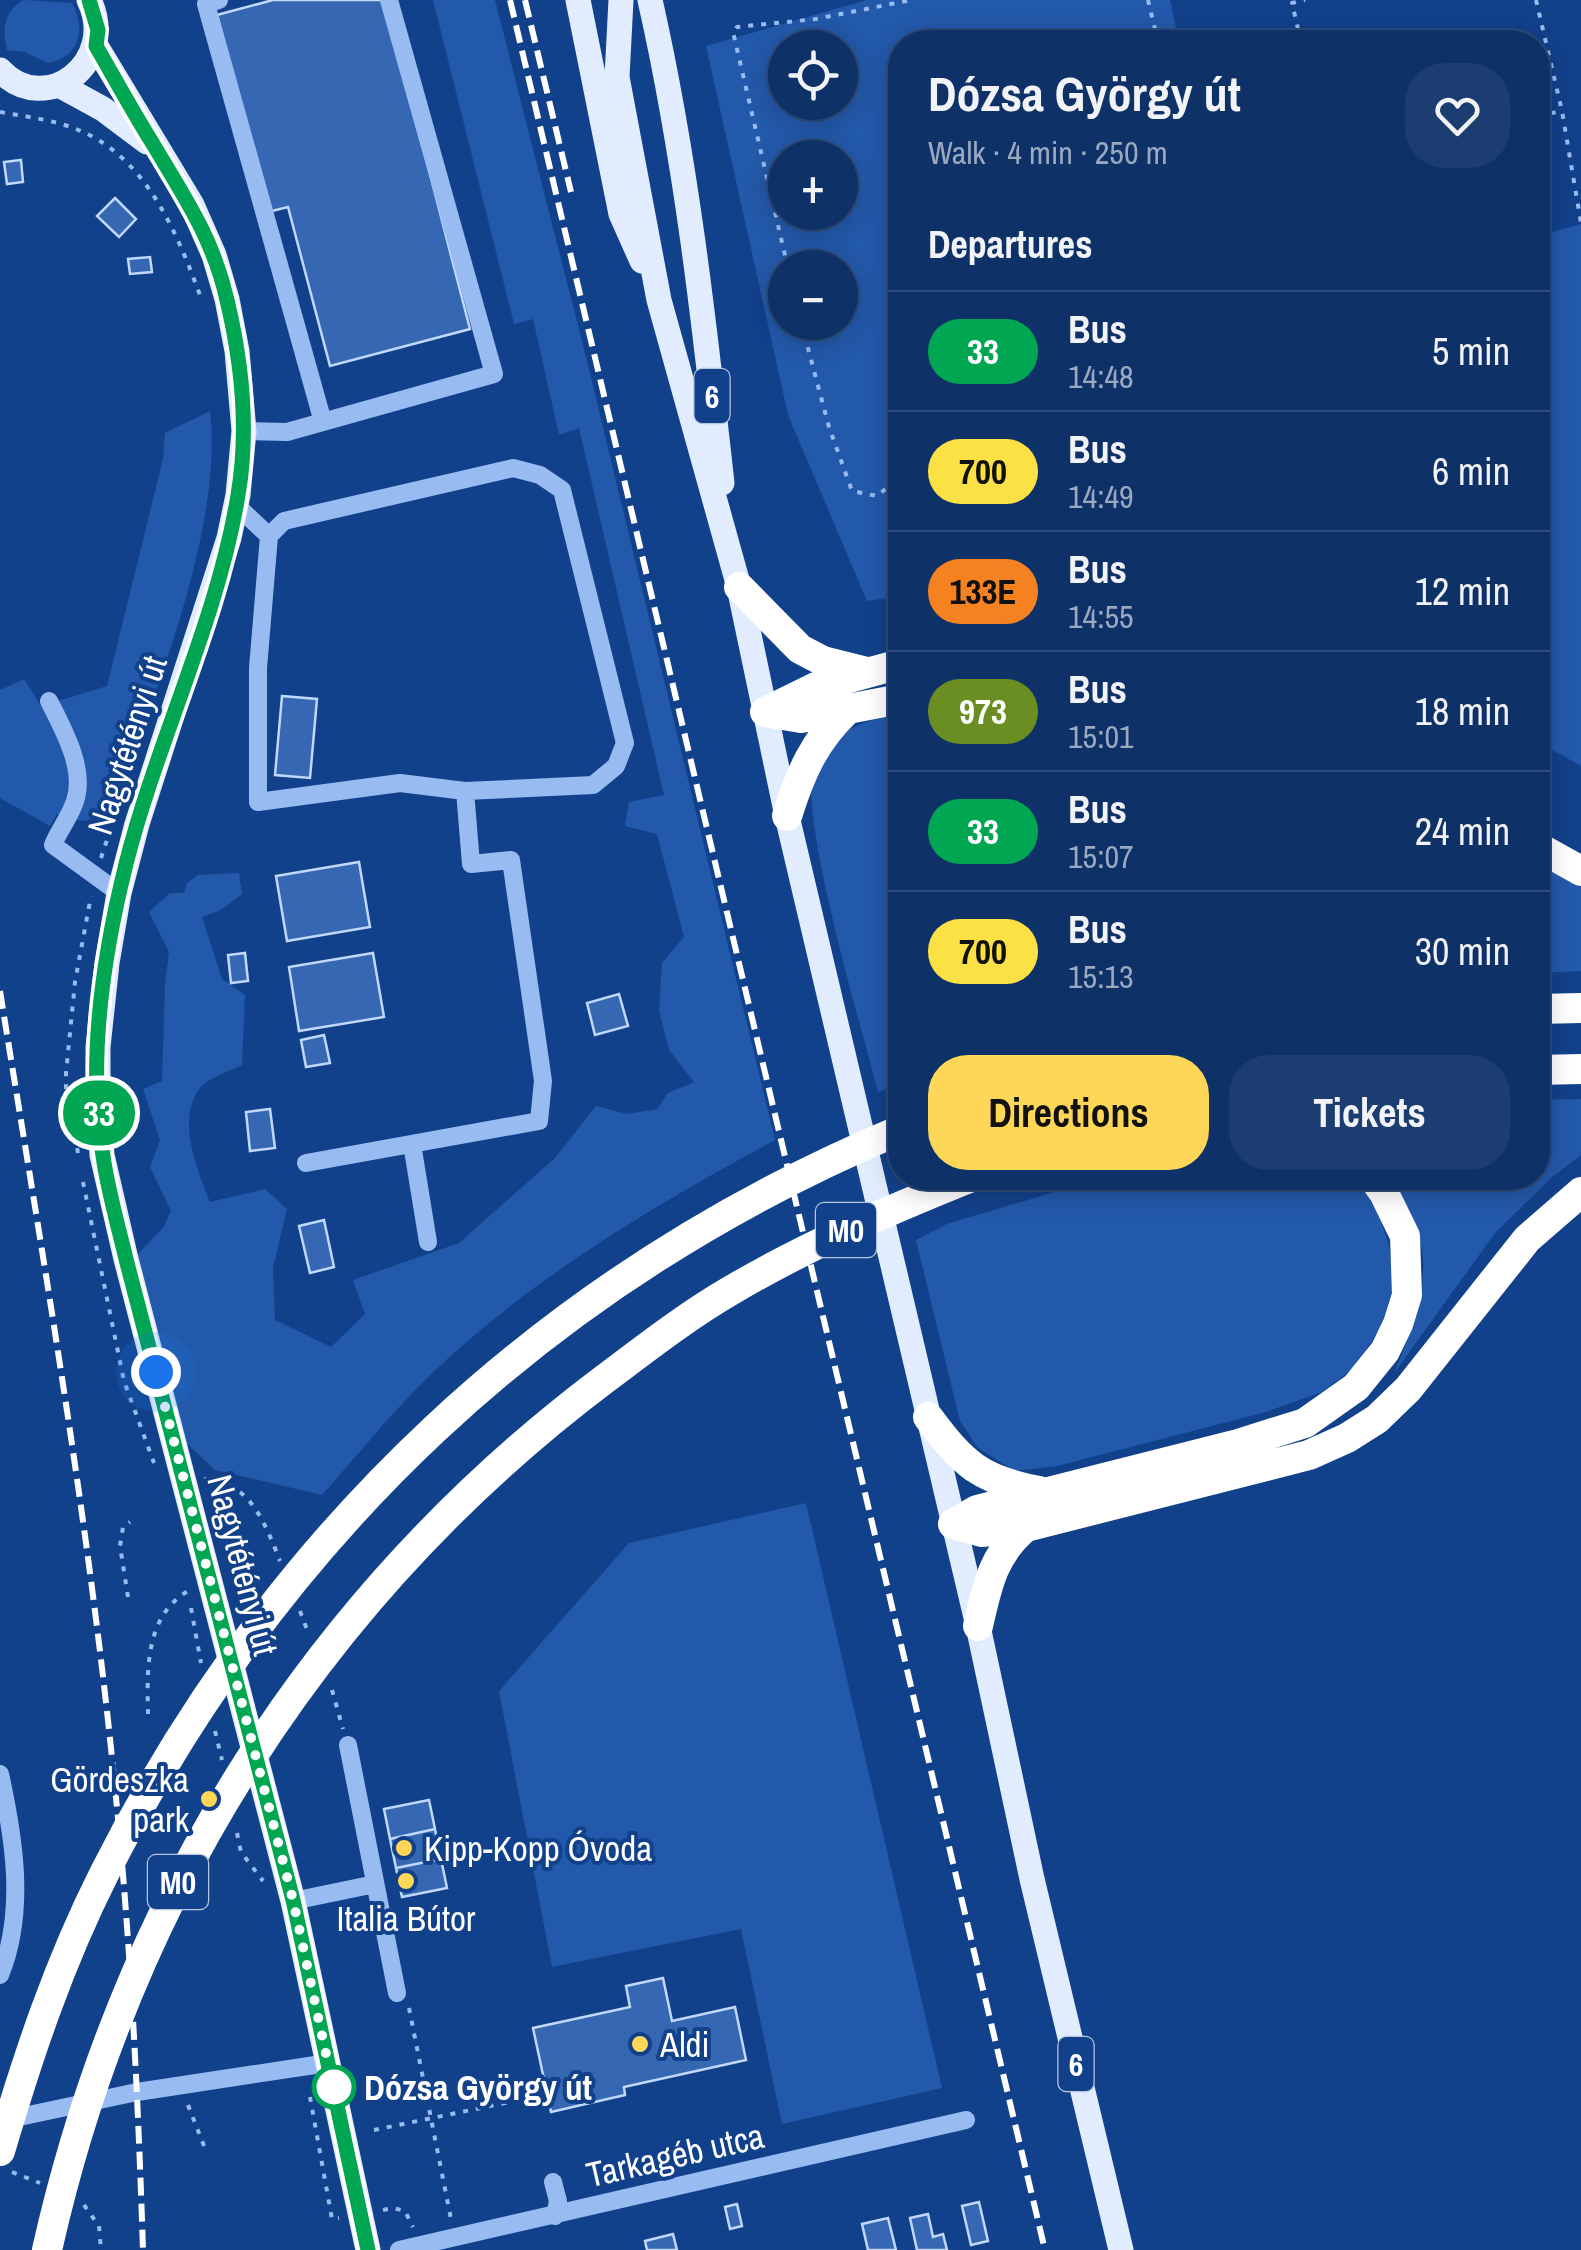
<!DOCTYPE html>
<html lang="en">
<head>
<meta charset="utf-8">
<style>
  :root { --surface:#0e3168; --page:#1c3d71; --text:#f1f3f6; --muted:#9ba9c0; --line:#2e4c7c; --accent:#ffd758 }
  body { margin:0; font-family:"Archivo Narrow",sans-serif; background:var(--page); color:var(--text); height:100vh; display:flex; flex-direction:column; font-size:38px; white-space:nowrap }
  * { box-sizing:border-box; margin:0 }
  p { font-size:32px; color:var(--muted) }
  .icon { flex:none; width:55px; height:55px; fill:none; stroke:currentColor; stroke-width:2; stroke-linecap:round; stroke-linejoin:round }
  .map { position:relative; flex:1; overflow:hidden }
  .sheet { position:absolute; left:888px; top:30px; width:662px; height:1160px; display:flex; flex-direction:column; background:var(--surface); border-radius:40px; box-shadow:0 5px 25px #0003,0 0 0 2px var(--line) }
  .sheet>* { flex:none }
  .badge { padding:0 20px; border-radius:32px; font-size:35px; line-height:65px }
  .buttons { position:absolute; left:768px; top:30px; display:grid; gap:20px }
  .buttons a { display:grid; place-items:center; width:90px; height:90px; border-radius:50%; background:var(--surface); box-shadow:0 5px 25px #0003,0 0 0 2px var(--line); font-size:50px }
  .you { position:absolute; width:50px; height:50px; margin:-25px; border:8px solid #fff; border-radius:50%; background:#1a73e8; box-shadow:0 0 0 15px #1a73e833 }
  .map>.badge { position:absolute; translate:-50% -50%; box-shadow:0 0 0 5px #fff }
  h2 { padding:0 40px; font-size:38px; line-height:90px }
  .round { display:grid; place-items:center; flex:none; width:105px; height:105px; border-radius:40px; background:var(--page) }
  .overview { display:flex; align-items:center; justify-content:space-between; height:170px; padding:0 40px }
  h1 { font-size:48px; font-weight:700; line-height:75px }
  .cta { display:flex; gap:20px; margin-top:auto; padding:20px 40px }
  .cta a { flex:1; height:115px; border-radius:40px; background:var(--accent); color:#111; font-size:40px; font-weight:700; line-height:115px; text-align:center }
  .cta a+a { background:var(--page); color:var(--text) }
  ul { padding:0; list-style:none }
  li { display:flex; align-items:center; gap:30px; height:120px; padding:0 40px; border-top:2px solid var(--line) }
  li div { flex:1 }
  li b { display:block; font-size:38px }
  li em { font-style:normal }
  li .badge { min-width:110px; font-weight:700; text-align:center }
  .map>svg:first-child { display:block }
  .green { fill:#2359aa; fill-rule:evenodd }
  .building { fill:#3567b2; stroke:#bfd8fc; stroke-width:2.5 }
  .lines { fill:none; stroke-linecap:round; stroke-linejoin:round }
  .path { stroke:#98bcf1; stroke-width:4; stroke-dasharray:5 8; stroke-linecap:butt }
  .minor { stroke:#98bcf1; stroke-width:18 }
  .major { stroke:#e2ecff; stroke-width:25 }
  .highway { stroke:#fff; stroke-width:30 }
  .rail { stroke:#fff; stroke-width:6; stroke-dasharray:18 8; stroke-linecap:butt }
  .line-casing { stroke:#fff; stroke-width:22 }
  .line { stroke:#00a651; stroke-width:15 }
  .walk { stroke:#fff; stroke-width:10; stroke-dasharray:0 18 }
  .poi-dot { fill:#ffd758; stroke:#12418b; stroke-width:4 }
  .stop-dot { fill:#fff; stroke:#00a651; stroke-width:5 }
  .labels { text-anchor:middle; dominant-baseline:central; stroke-width:8; stroke-linejoin:round; paint-order:stroke }
  .shield { fill:#12418b; stroke:#b8c6dc; stroke-width:2.5 }
  .shield-label { font-size:32px; font-weight:bold; fill:#fff }
  .street-label { font-size:35px; fill:#fff; stroke:#12418b }
  .poi-label { font-size:35px; fill:#fff; stroke:#12418b; text-anchor:start }
  .stop-label { font-size:35px; font-weight:bold; fill:#fff; stroke:#12418b; text-anchor:start }
</style>
</head>
<body>
<div class="map">
<svg width="1581" height="2250" viewBox="0 0 1581 2250">
  <rect width="100%" height="100%" fill="#12418b"/>
  <path class="green" d="M24,0L72,3C87,30 79,58 47,63L25,52L7,50C2,29 4,10 24,0Z
    M433,0H495L588,365L775,1140C651,1207 526,1281 424,1381C388,1417 356,1457 322,1495L215,1470L183,1440L136,1256L163,1228L171,1211L150,1167L160,1140L143,1089L162,1081L165,985L169,952L149,912L170,893H184L187,883L198,875L239,873L242,894L221,910L202,917L222,979L245,995L242,1065C230,1071 208,1078 200,1088C176,1120 197,1169 210,1202L265,1189L287,1209L273,1268L275,1320L331,1347L365,1314L353,1280L459,1243L555,1158L596,1106L627,1114L657,1109L668,1093L694,1082L669,1050L659,1011L662,963L684,937L657,834L625,826L629,802L664,795L579,428L559,435L533,319L514,324Z
    M867,0H1170L1179,42H900V596L867,601L788,415L706,46ZM785,48H840V102H785ZM785,158H840V212H785ZM785,268H840V322H785Z
    M1581,224V766L1538,742V236Z
    M210,411C224,524 155,696 114,803C94,823 83,825 57,814L50,826L0,798V690L24,679L41,706L107,686L163,459L165,433Z
    M900,714V1085L878,1092C864,1035 797,813 814,769C830,730 863,721 900,714Z
    M1538,864L1581,887V971L1538,973Z
    M1581,1099V1155L1551,1178L1495,1233L1395,1372C1408,1338 1426,1295 1423,1257C1421,1230 1403,1200 1389,1178H1538V1100Z
    M1101,1178H1350L1375,1204L1389,1245L1393,1286L1382,1325L1355,1367L1322,1392L1266,1412L1057,1466L1015,1471L978,1448L960,1421L916,1240L947,1224Z
    M806,1503L942,2088L782,2124L741,1929L552,1967L499,1691L629,1543Z"/>
  <path class="building" d="M273,0H385L470,329L330,366L288,207L268,212L217,15Z
    M21,160L23,182L7,184L4,162Z
    M115,198L136,219L119,237L97,216Z
    M150,257L152,272L130,274L128,259Z
    M282,696L317,699L310,778L275,775Z
    M359,862L370,927L287,941L276,876Z
    M245,953L248,981L231,983L228,955Z
    M373,953L384,1017L299,1031L289,967Z
    M619,994L628,1026L595,1035L587,1003Z
    M324,1035L330,1063L306,1067L301,1040Z
    M270,1109L275,1148L250,1151L246,1112Z
    M324,1220L334,1267L310,1273L299,1226Z
    M429,1800L435,1829L390,1839L384,1809Z
    M435,1829L441,1859L396,1868L390,1839Z
    M441,1859L447,1888L402,1897L396,1868Z
    M663,1978L672,2021L735,2007L746,2060L624,2087L625,2095L551,2112L533,2028L630,2007L626,1986Z
    M979,2202L988,2241L971,2245L962,2206Z
    M737,2204L742,2226L730,2229L725,2207Z
    M928,2214L933,2237L943,2234L947,2250H917L910,2218Z
    M888,2218L896,2250H868L862,2224Z
    M673,2234L677,2250H647L645,2241Z"/>
  <g class="lines">
    <path class="path" d="M1148,0L1158,42
      M1536,0L1562,111L1581,223
      M1301,42L1292,3L1305,0
      M0,112C28,117 57,120 83,132C148,161 178,235 201,298
      M1538,116L1562,111
      M788,268L733,32L737,27L816,19L911,0
      M801,322L829,427L852,491L877,496L900,477
      M101,858L109,834
      M78,1153L66,1090V1073L75,982L91,896
      M83,1182L124,1381L154,1463
      M204,1479C250,1481 265,1523 280,1561
      M128,1597L120,1546L123,1527L130,1522
      M191,1608L201,1663
      M300,1611L309,1635
      M332,1690L343,1729
      M148,1714C147,1670 145,1616 188,1591
      M215,1731L222,1760
      M237,1833L241,1852L263,1881
      M409,2008L451,2219
      M310,2097L332,2219L339,2218
      M188,2105L206,2151
      M374,2130L534,2097
      M12,2172L40,2183
      M84,2205L99,2226L101,2250
      M383,2210L393,2208L405,2211L413,2227"/>
    <path class="minor" d="M219,0L206,4L323,422
      M244,431L287,432L494,374L389,0
      M236,505L269,536
      M49,701C63,729 86,769 75,801C70,817 59,830 53,845L119,893
      M412,1144L428,1242
      M306,1163L539,1121L543,1081L511,860L471,864L465,791L400,783L258,802V668L269,536L284,521L513,468L540,475L562,490L625,743L616,766L593,785L465,791
      M348,1745L397,1993
      M0,1774C14,1838 26,1912 0,1975
      M293,1901L375,1884
      M5,2120L137,2092L328,2063
      M553,2182L558,2201L555,2216
      M399,2250L966,2120"/>
    <path class="major" d="M578,0L621,214L642,261
      M621,0L617,77L659,300L739,587L787,816L978,1626L1032,1879L1121,2250
      M650,0C686,159 704,321 722,483
      M96,46L192,205L214,255L227,299L237,351L244,431L238,495L229,538L137,824L119,893L107,963L98,1047V1096L102,1155L126,1259L293,1901L368,2250
      M0,70C46,119 119,61 89,0
      M59,85L103,109L147,142"/>
    <path class="highway" d="M739,587L800,649L823,661L867,672
      M765,712L816,687L900,664
      M765,712L801,718L900,699
      M787,816C800,774 814,741 847,710
      M1538,847L1581,871
      M1538,1009L1581,1008
      M1538,1070L1581,1069
      M928,1417C963,1464 980,1480 1039,1491
      M953,1524L982,1532L1026,1527L1309,1455L1347,1438L1377,1419L1408,1389L1527,1239L1581,1192
      M953,1524L977,1510L1238,1444L1305,1423L1356,1387L1385,1351L1398,1324L1407,1295L1405,1236L1384,1193L1373,1178
      M978,1626C987,1586 993,1554 1026,1527
      M0,2151C28,2056 59,1963 104,1874C276,1533 547,1278 900,1130
      M47,2250C126,1898 317,1595 606,1378C646,1348 687,1316 730,1291C806,1246 887,1211 969,1178"/>
    <path class="rail" d="M510,0L1045,2250
      M525,0L571,192
      M0,991C43,1259 90,1527 116,1798C131,1948 138,2099 143,2250"/>
  </g>
  <g class="lines">
    <defs>
      <path id="line" d="M89,0L98,30L96,46C115,79 133,112 153,144C185,198 213,238 227,300C242,363 249,431 238,495C218,619 157,741 126,864C103,956 87,1061 103,1156C108,1191 118,1225 126,1259L293,1900L368,2250"/>
    </defs>
    <use href="#line" class="line-casing"/>
    <use href="#line" class="line"/>
    <path class="walk" d="M156,1372L293,1900L335,2096L334,2087"/>
  </g>
  <g class="poi-dot">
    <circle cx="209" cy="1799" r="10"/>
    <circle cx="404" cy="1848" r="10"/>
    <circle cx="406" cy="1881" r="10"/>
    <circle cx="640" cy="2044" r="10"/>
  </g>
  <circle class="stop-dot" cx="334" cy="2087" r="20"/>
  <g class="labels">
    <g class="shield">
      <rect x="694.5" y="369" width="35" height="54" rx="8"/>
      <rect x="816" y="1203" width="60" height="54" rx="8"/>
      <rect x="148" y="1855" width="60" height="54" rx="8"/>
      <rect x="1058.5" y="2037" width="35" height="54" rx="8"/>
    </g>
    <g class="shield-label">
      <text x="712" y="396">6</text>
      <text x="846" y="1230">M0</text>
      <text x="178" y="1882">M0</text>
      <text x="1076" y="2064">6</text>
    </g>
    <g class="street-label">
      <text transform="translate(127 745) rotate(-72)">Nagytétényi út</text>
      <text transform="translate(243 1565) rotate(75)">Nagytétényi út</text>
      <text transform="translate(675 2155) rotate(-13)">Tarkagéb utca</text>
    </g>
    <g class="poi-label">
      <text x="189" y="1779" text-anchor="end">Gördeszka<tspan x="189" dy="40">park</tspan></text>
      <text x="424" y="1848">Kipp-Kopp Óvoda</text>
      <text x="406" y="1918" text-anchor="middle">Italia Bútor</text>
      <text x="660" y="2044">Aldi</text>
    </g>
    <g class="stop-label">
      <text x="364" y="2087">Dózsa György út</text>
    </g>
  </g>
</svg>
<div class="buttons">
<a><svg class="icon" aria-label="locate" viewBox="0 0 24 24"><circle cx="12" cy="12" r="6"/><path d="M12 2v4M12 18v4M2 12h4M18 12h4"/></svg></a>
<a>+</a>
<a>−</a>
</div>
<div class="you" style="left:156px;top:1372px"></div>
<b class="badge" style="left:99px;top:1113px;background:#00a651;color:#fff">33</b>
<section class="sheet">
<div class="overview"><div><h1>Dózsa György út</h1><p>Walk · 4 min · 250 m</p></div><a class="round"><svg class="icon" aria-label="heart" viewBox="0 0 24 24"><path d="M12 20l-8-8c-3-5 5-10 8-4 3-6 11-1 8 4z"/></svg></a></div>
<h2>Departures</h2>
<ul>
<li><span class="badge" style="background:#00a651;color:#fff">33</span><div><b>Bus</b><p>14:48</p></div><em>5 min</em></li>
<li><span class="badge" style="background:#fbe143;color:#111">700</span><div><b>Bus</b><p>14:49</p></div><em>6 min</em></li>
<li><span class="badge" style="background:#f58220;color:#111">133E</span><div><b>Bus</b><p>14:55</p></div><em>12 min</em></li>
<li><span class="badge" style="background:#6b8e23;color:#fff">973</span><div><b>Bus</b><p>15:01</p></div><em>18 min</em></li>
<li><span class="badge" style="background:#00a651;color:#fff">33</span><div><b>Bus</b><p>15:07</p></div><em>24 min</em></li>
<li><span class="badge" style="background:#fbe143;color:#111">700</span><div><b>Bus</b><p>15:13</p></div><em>30 min</em></li>
</ul>
<div class="cta"><a>Directions</a><a>Tickets</a></div>
</section>
</div>
</body>
</html>
